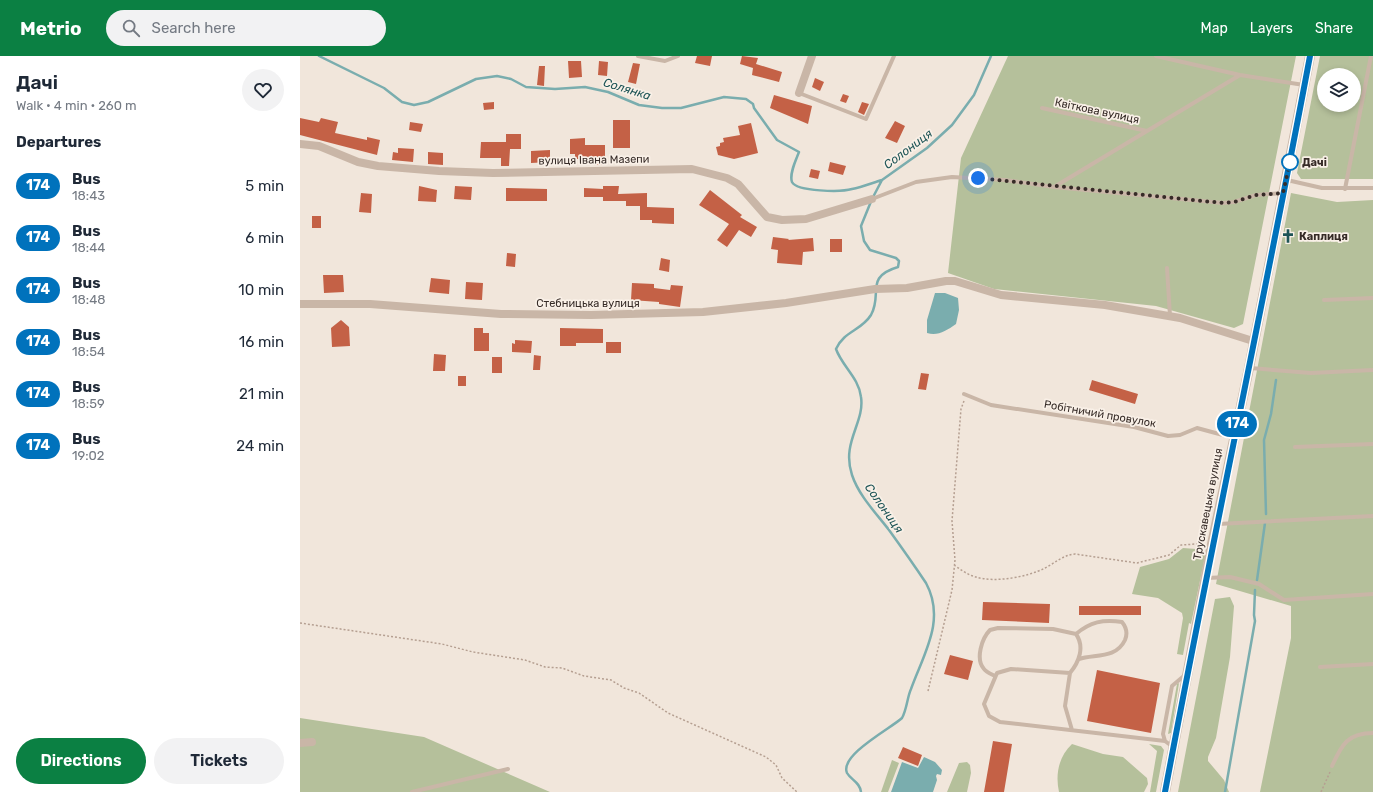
<!DOCTYPE html>
<html lang="en">
<head>
<meta charset="utf-8">
<style>
  :root { --surface:#fff; --page:#f2f2f3; --text:#1f2937; --muted:#747a83; --accent:#0b8043 }
  body { margin:0; font-family:Rubik,sans-serif; background:var(--page); color:var(--text); height:100vh; display:flex; flex-direction:column; font-size:15px; white-space:nowrap }
  * { box-sizing:border-box; margin:0 }
  p { font-size:13px; color:var(--muted) }
  .icon { flex:none; width:22px; height:22px; fill:none; stroke:currentColor; stroke-width:2; stroke-linecap:round; stroke-linejoin:round }
  .map { position:relative; flex:1; overflow:hidden }
  .panel { display:flex; flex-direction:column; background:var(--surface); width:300px }
  .panel>* { flex:none }
  .badge { padding:0 8px; border-radius:13px; font-size:14px; line-height:26px }
  .fabs { position:absolute; left:1017px; top:12px; display:grid; gap:8px }
  .fabs a { display:grid; place-items:center; width:44px; height:44px; border-radius:50%; background:var(--surface); box-shadow:0 2px 6px #0003; font-size:20px }
  .you { position:absolute; width:20px; height:20px; margin:-10px; border:3px solid #fff; border-radius:50%; background:#1a73e8; box-shadow:0 0 0 6px #1a73e833 }
  .map>.badge { position:absolute; translate:-50% -50%; box-shadow:0 0 0 2px #fff }
  h2 { padding:0 16px; font-size:15px; line-height:36px }
  .round { display:grid; place-items:center; flex:none; width:42px; height:42px; border-radius:21px; background:var(--page) }
  .overview { display:flex; align-items:center; justify-content:space-between; height:68px; padding:0 16px }
  h1 { font-size:19px; font-weight:600; line-height:30px }
  .button { display:flex; gap:8px; margin-top:auto; padding:8px 16px }
  .button a { flex:1; height:46px; border-radius:24px; background:var(--accent); color:#fff; font-size:16px; font-weight:600; line-height:46px; text-align:center }
  .button a+a { background:var(--page); color:var(--text) }
  ul { padding:0; list-style:none }
  li { display:flex; align-items:center; gap:12px; height:52px; padding:0 16px }
  li div { flex:1 }
  li b { display:block; font-size:15px }
  li em { font-style:normal }
  li .badge { min-width:44px; font-weight:700; text-align:center }
  header { display:flex; align-items:center; gap:24px; box-sizing:border-box; height:56px; padding:0 20px; background:var(--accent); color:#fff }
  header strong { font-size:19px }
  nav { display:flex; gap:22px; margin-inline-start:auto; font-size:14px }
  .search { width:280px; height:36px; background:var(--page); display:flex; align-items:center; gap:10px; box-sizing:border-box; padding:0 14px; border-radius:22px; color:var(--muted); font-size:15px }
  main { display:flex; flex:1; min-height:0 }
  .map>svg:first-child { display:block }
  .green { fill:#b5c09b; fill-rule:evenodd }
  .water { fill:#7aadae }
  .lines { fill:none; stroke-linecap:round; stroke-linejoin:round }
  .stream { stroke:#7aadae; stroke-width:2.5 }
  .building { fill:#c46146 }
  .path { stroke:#b59f91; stroke-width:1.5; stroke-dasharray:2 2; stroke-linecap:butt }
  .service { stroke:#c9b6a7; stroke-width:4 }
  .minor { stroke:#c9b6a7; stroke-width:8 }
  .tertiary { stroke:#c9b6a7; stroke-width:10 }
  .line-casing { stroke:#fff; stroke-width:9 }
  .line { stroke:#0072bc; stroke-width:6 }
  .walk { stroke:#362b27; stroke-width:4; stroke-dasharray:0 7.2 }
  .stop-dot { fill:#fff; stroke:#0072bc; stroke-width:2 }
  .labels { text-anchor:middle; dominant-baseline:central; stroke-width:3.5; stroke-linejoin:round; paint-order:stroke }
  .street-label { font-size:11px; fill:#362b27; stroke:#f9f0e7 }
  .stop-label { font-size:11px; font-weight:bold; fill:#362b27; stroke:#f9f0e7; text-anchor:start }
  .poi-label { font-size:11px; font-weight:bold; fill:#362b27; stroke:#f9f0e7; text-anchor:start }
  .water-label { font-size:12px; font-style:italic; fill:#1d5456; stroke:#f9f0e7 }
</style>
</head>
<body>
<header>
<strong>Metrio</strong>
<div class="search"><svg class="icon" aria-label="search" viewBox="0 0 24 24"><circle cx="10" cy="10" r="6"/><path d="M15 15l6 6"/></svg>Search here</div>
<nav><a>Map</a><a>Layers</a><a>Share</a></nav>
</header>
<main>
<section class="panel">
<div class="overview"><div><h1>Дачі</h1><p>Walk · 4 min · 260 m</p></div><a class="round"><svg class="icon" aria-label="heart" viewBox="0 0 24 24"><path d="M12 20l-8-8c-3-5 5-10 8-4 3-6 11-1 8 4z"/></svg></a></div>
<h2>Departures</h2>
<ul>
<li><span class="badge" style="background:#0072bc;color:#fff">174</span><div><b>Bus</b><p>18:43</p></div><em>5 min</em></li>
<li><span class="badge" style="background:#0072bc;color:#fff">174</span><div><b>Bus</b><p>18:44</p></div><em>6 min</em></li>
<li><span class="badge" style="background:#0072bc;color:#fff">174</span><div><b>Bus</b><p>18:48</p></div><em>10 min</em></li>
<li><span class="badge" style="background:#0072bc;color:#fff">174</span><div><b>Bus</b><p>18:54</p></div><em>16 min</em></li>
<li><span class="badge" style="background:#0072bc;color:#fff">174</span><div><b>Bus</b><p>18:59</p></div><em>21 min</em></li>
<li><span class="badge" style="background:#0072bc;color:#fff">174</span><div><b>Bus</b><p>19:02</p></div><em>24 min</em></li>
</ul>
<div class="button"><a>Directions</a><a>Tickets</a></div>
</section>
<div class="map">
<svg width="1073" height="736" viewBox="0 0 1073 736">
  <rect width="100%" height="100%" fill="#f1e6db"/>
  <path class="green" d="M708,0H996L943,268L934,272L856,250L694,233L648,217L661,102Z
    M1020,0H1073V123H1001L997,117ZM1024,19H1054V49H1024Z
    M991,137L1037,146L1073,144V736H960L991,582V550L916,528Z
    M883,492L896,493L906,496L891,568L889,567L883,599L877,598L883,562L882,557L858,542L832,538L840,511L869,503Z
    M930,541L934,550L930,601L916,682L908,701V705L924,724L929,736H878L915,543Z
    M879,627L871,677L868,678L877,628Z
    M0,662L124,681L250,736H0Z
    M772,688L803,698L823,701L847,722L848,728L844,736H759C755,718 759,700 772,688Z
    M849,688L861,690L864,694L856,736H850L857,695Z
    M592,704L599,707L588,736H581Z
    M667,706L670,709L671,717L667,736H647L659,707Z"/>
  <path class="water" d="M635,237H645L658,242L659,254L656,268C646,275 638,280 627,277V264Z
    M624,701L635,706L642,714L641,719L637,718L636,720L637,724L633,736H591L602,706L618,712Z"/>
  <g class="lines">
    <path class="stream" d="M19,0L84,32L102,46L114,49L128,46L176,23L197,20L211,23L226,31L255,33L285,31L308,36L339,49L362,52H381L424,41L446,43L453,48L454,52L477,84L499,96C496,104 489,118 492,126C497,136 542,136 552,133C562,131 572,127 582,124
      M966,458L964,384L971,358L976,324
      M957,524L965,467
      M561,736C560,726 551,724 547,717C539,699 593,671 602,662C607,653 607,642 611,633C624,597 646,564 626,527C614,509 602,492 589,474C576,457 559,440 552,419C541,386 565,367 561,341C559,322 542,310 536,293C544,275 561,275 571,259C583,238 564,221 598,211L599,205L596,202L570,194L564,185L561,170L572,143L582,124L627,92L652,69L674,39L691,0
      M925,736L955,565L954,559L955,534"/>
  </g>
  <path class="building" d="M397,0H412L410,10L395,7Z
    M442,0L458,2L456,8L482,16L479,26L452,19L453,12L440,8Z
    M268,5H281L282,21L269,22Z
    M299,5L308,6L307,20L298,19Z
    M333,7L340,8L336,28L328,26Z
    M239,10H245L244,30L237,29Z
    M515,22L524,26L520,35L512,31Z
    M543,38L549,40L546,47L540,45Z
    M474,39L512,50L508,68L470,52Z
    M194,46V53L184,54L183,47Z
    M562,46L569,48L564,59L558,56Z
    M0,62L19,66L21,62L38,66L35,77L67,84V81L80,84L77,99L0,79Z
    M313,64H330V92H313Z
    M595,65L605,70L597,87L585,82Z
    M110,66L123,68L121,76L109,74Z
    M451,67L458,97L434,103L418,99L416,91L420,90V87L424,86L423,82L440,79L438,70Z
    M206,78H221V93H210L209,110H201V102H180L181,86H206Z
    M285,82V89H305V109H291V103H275V98H270V83Z
    M98,92L114,93L113,106L92,104L93,96L98,97Z
    M250,94V106L231,107V95Z
    M128,96L143,97V109L128,108Z
    M530,106L546,110L543,119L528,115Z
    M511,113L520,115L518,123L509,121Z
    M119,130L137,134L136,146L118,145Z
    M155,130L172,131L171,144L154,143Z
    M303,130H319L318,138L347,137V151L374,152V168L352,167V164H340V150H326V145H303V141H284V132L303,133Z
    M206,132L247,133V145H206Z
    M410,134L442,159L440,161L457,171L451,181L439,174L427,191L417,184L429,168L399,149Z
    M61,137L72,138L71,157L59,156Z
    M12,160H21V172H12Z
    M473,181L489,183L488,184L513,182L514,195L503,196L502,209L477,207L478,194L471,193Z
    M530,183H542V196H530Z
    M207,197L216,198L215,211L206,210Z
    M361,202L370,204L369,216L359,214Z
    M23,219H43L44,236L24,237Z
    M131,222L150,224L149,238L129,236Z
    M166,226L183,227L182,244L165,243Z
    M332,227L354,228V232L370,234L371,229L383,230L380,251L359,248V246L331,244Z
    M41,264L49,271L50,290L32,291L31,272Z
    M174,272H183V277H189V295H174Z
    M260,272L303,273V287H276V290H260Z
    M215,284L232,285L231,297L212,296V287L215,288Z
    M306,286H321V297H306Z
    M134,298L146,299L145,315H133Z
    M234,299L241,300L240,314H233Z
    M192,301H202V317H192Z
    M621,317L629,318L626,334L618,333Z
    M158,320H166V330H158Z
    M792,324L838,338L835,348L789,334Z
    M683,546L750,548L749,567L682,564Z
    M779,550H841V559H779Z
    M650,599L673,605L668,624L644,618Z
    M797,614L860,627L851,677L787,665Z
    M693,685L712,688L704,736H684Z
    M603,691L622,699L618,710L598,702Z"/>
  <g class="lines">
    <path class="path" d="M654,509C661,514 668,519 676,521C694,527 728,521 745,512C755,507 763,499 775,498L837,507L869,499L881,489L896,488L902,490
      M0,567L142,588L173,596L225,604L245,611L262,612L284,620L311,624L324,632L339,637L368,657L466,701L476,709L482,722L497,736
      M628,635L652,534L655,504L652,465L661,353L664,345
      M1021,736L1030,716"/>
    <path class="service" d="M338,0L365,5L378,0
      M856,0L940,19L1004,29
      M499,37L566,63L594,0
      M742,52L847,75
      M987,124L1022,132H1073
      M754,131L940,19
      M1045,133L1071,0
      M572,143L616,126L652,121L705,124L754,131L923,147L934,146L956,139L983,137
      M867,212L870,260
      M1024,244L1073,242
      M950,312L1011,317L1073,314
      M664,338L691,349L834,371L868,380L880,379L897,372L934,382
      M995,391L1073,388
      M918,468L1073,460
      M906,522L930,521L959,528L984,544L1073,538
      M776,578C790,566 803,563 822,566C826,571 828,577 825,584C816,603 795,598 779,603
      M1020,611L1073,608
      M770,617L765,650L772,674
      M695,620C691,618 686,616 684,613C675,603 682,582 690,574L698,572L753,573L776,578C785,591 779,606 770,617L711,613L697,617L684,648L689,660L700,666L865,685
      M873,691L865,685L863,678L872,630L885,619
      M1032,710C1042,688 1048,677 1073,677
      M112,736L208,713"/>
    <path class="minor" d="M499,37L512,0
      M0,88L19,90L58,106L78,110L139,115L193,117L392,113L427,122L438,128L467,161L482,164L506,163L572,143
      M0,248H70L201,258L291,259L403,256L486,247L575,233L607,232L646,225H655L701,239L805,249L880,262L953,285
      M0,687L12,686"/>
    <path class="tertiary" d="M865,736L911,493L949,312L1010,0"/>
  </g>
  <g class="lines">
    <defs>
      <path id="line" d="M865,736C911,490 964,246 1010,0"/>
    </defs>
    <use href="#line" class="line-casing"/>
    <use href="#line" class="line"/>
    <path class="walk" d="M678,122L923,147L934,146L956,139L983,137L990,106"/>
  </g>
  <defs>
    <symbol id="church-bare" viewBox="-9 -9 18 18"><path d="M-1.2-6h2.4v3.5h3.3v2.4h-3.3V6h-2.4V-.1h-3.3v-2.4h3.3Z" fill="#1d5456" stroke="#f9f0e7" stroke-width="2.5" paint-order="stroke"/></symbol>
  </defs>
  <g fill-rule="evenodd">
    <use href="#church-bare" x="978" y="170" width="20" height="20"/>
  </g>
  <circle class="stop-dot" cx="990" cy="106" r="8"/>
  <g class="labels">
    <g class="street-label">
      <text transform="translate(797 55) rotate(12)">Квіткова вулиця</text>
      <text transform="translate(294 104) rotate(-1)">вулиця Івана Мазепи</text>
      <text x="288" y="247">Стебницька вулиця</text>
      <text transform="translate(800 358) rotate(10)">Робітничий провулок</text>
      <text transform="translate(908 448) rotate(-79)">Трускавецька вулиця</text>
    </g>
    <g class="stop-label">
      <text x="1002" y="106">Дачі</text>
    </g>
    <g class="poi-label">
      <text x="999" y="180">Каплиця</text>
    </g>
    <g class="water-label">
      <text transform="translate(327 33) rotate(17)">Солянка</text>
      <text transform="translate(608 93) rotate(-37)">Солониця</text>
      <text transform="translate(584 452) rotate(55)">Солониця</text>
    </g>
  </g>
</svg>
<div class="fabs">
<a><svg class="icon" aria-label="layers" viewBox="0 0 24 24"><path d="M12 4l9 5-9 5-9-5zM3 14l9 5 9-5"/></svg></a>
</div>
<div class="you" style="left:678px;top:122px"></div>
<b class="badge" style="left:937px;top:368px;background:#0072bc;color:#fff">174</b>
</div>
</main>
</body>
</html>
